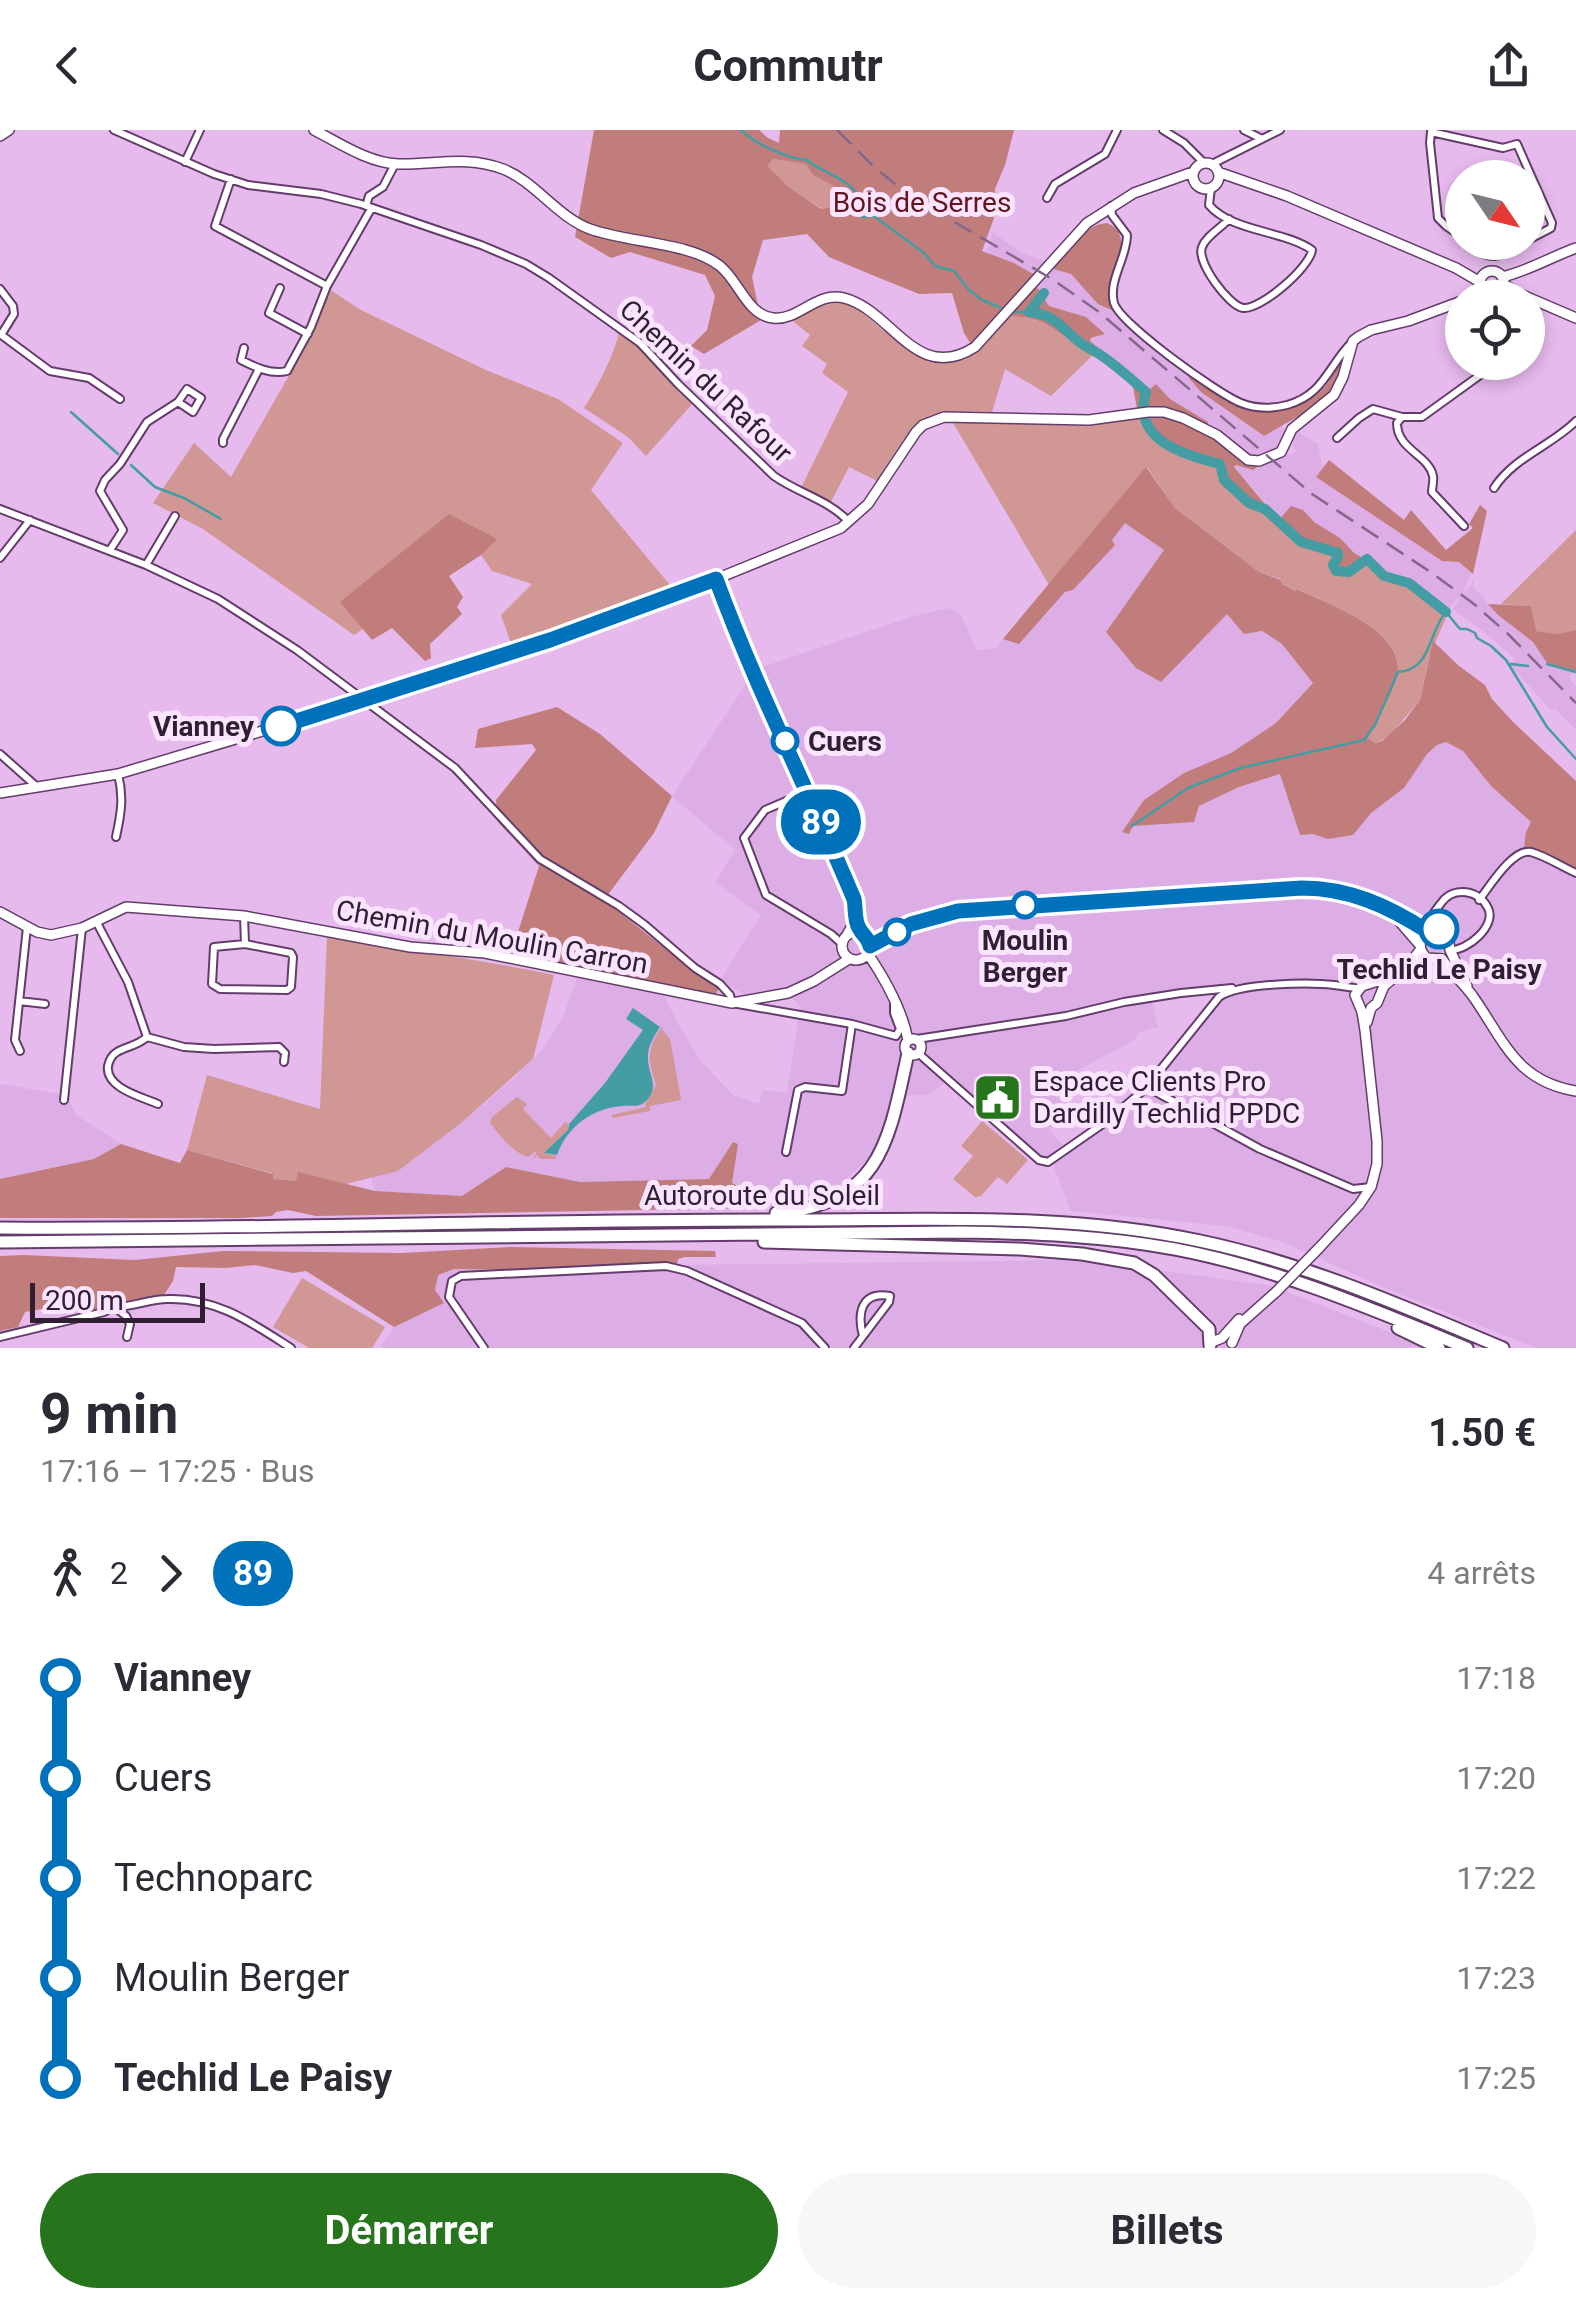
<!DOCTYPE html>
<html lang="fr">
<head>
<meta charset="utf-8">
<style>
  :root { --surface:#fff; --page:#f7f7f7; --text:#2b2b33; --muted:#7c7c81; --accent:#26751c }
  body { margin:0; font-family:Roboto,sans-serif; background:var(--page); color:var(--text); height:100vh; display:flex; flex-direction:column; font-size:38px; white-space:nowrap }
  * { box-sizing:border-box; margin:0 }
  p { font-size:32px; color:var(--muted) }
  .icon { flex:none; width:55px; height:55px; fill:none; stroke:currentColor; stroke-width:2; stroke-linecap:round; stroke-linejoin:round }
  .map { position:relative; height:1218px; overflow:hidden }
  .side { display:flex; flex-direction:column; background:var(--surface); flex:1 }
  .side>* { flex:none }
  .badge { padding:0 20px; border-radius:32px; font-size:35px; line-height:65px }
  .needle { width:65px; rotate:125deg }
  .tools { position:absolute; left:1445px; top:30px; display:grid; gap:20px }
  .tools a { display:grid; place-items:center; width:100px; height:100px; border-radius:50%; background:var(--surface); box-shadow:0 5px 15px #0003; font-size:50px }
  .scale { position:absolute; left:30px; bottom:25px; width:175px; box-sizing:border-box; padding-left:10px; border:5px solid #301f33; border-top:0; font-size:28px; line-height:35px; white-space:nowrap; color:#301f33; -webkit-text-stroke:8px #fbe4ff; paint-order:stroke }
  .map>.badge { position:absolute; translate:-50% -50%; box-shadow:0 0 0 5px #fff }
  .legs { display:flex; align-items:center; gap:15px; height:110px; padding:0 40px; font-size:32px }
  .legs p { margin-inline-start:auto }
  .headline { display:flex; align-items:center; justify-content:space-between; height:170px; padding:0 40px }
  h1 { font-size:55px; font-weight:700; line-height:75px }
  .action { display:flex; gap:20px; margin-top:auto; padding:20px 40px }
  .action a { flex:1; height:115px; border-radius:60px; background:var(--accent); color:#fff; font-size:40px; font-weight:700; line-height:115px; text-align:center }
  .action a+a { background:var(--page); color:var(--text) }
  ul { padding:0 40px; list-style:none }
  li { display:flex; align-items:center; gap:35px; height:100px; font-size:38px }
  li i { display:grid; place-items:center; width:15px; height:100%; margin:0 12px; background:currentColor }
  li i::after { content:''; width:25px; height:25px; margin:-12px; border:8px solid; border-radius:50%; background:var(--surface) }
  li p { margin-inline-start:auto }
  li:first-child i { background:linear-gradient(#0000 50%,currentColor 0) }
  li:last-child i { background:linear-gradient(currentColor 50%,#0000 0) }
  header { display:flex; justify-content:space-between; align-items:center; height:130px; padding:0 40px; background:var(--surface); font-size:45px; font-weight:700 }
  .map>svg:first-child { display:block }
  .built { fill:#ddade6; fill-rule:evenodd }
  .green { fill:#d09795 }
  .forest { fill:#c17d7b; fill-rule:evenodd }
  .water { fill:#439da3 }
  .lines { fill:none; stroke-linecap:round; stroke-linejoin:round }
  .stream { stroke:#439da3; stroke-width:2.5 }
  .river { stroke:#439da3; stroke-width:10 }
  .minor-casing { stroke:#633d6a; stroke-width:10 }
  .tertiary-casing { stroke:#633d6a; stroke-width:12 }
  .secondary-casing { stroke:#633d6a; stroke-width:12 }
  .trunk-casing { stroke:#633d6a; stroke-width:15 }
  .minor { stroke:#fff; stroke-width:6 }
  .tertiary { stroke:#fff; stroke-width:9 }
  .secondary { stroke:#fff; stroke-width:9 }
  .trunk { stroke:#fff; stroke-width:11 }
  .rail { stroke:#846789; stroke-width:2.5; stroke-dasharray:20 10; stroke-linecap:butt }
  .secondary-bridge-casing { stroke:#633d6a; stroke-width:12; stroke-linecap:butt }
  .secondary-bridge { stroke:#fff; stroke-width:9 }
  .line-1-casing { stroke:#fff; stroke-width:22 }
  .line-1 { stroke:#0072bc; stroke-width:15 }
  .stop-1-dot { fill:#fff; stroke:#0072bc; stroke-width:5 }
  .labels { text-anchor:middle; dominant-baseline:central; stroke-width:10; stroke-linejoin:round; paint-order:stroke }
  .park-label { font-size:28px; fill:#66141b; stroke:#fbe4ff }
  .street-label { font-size:28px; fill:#301f33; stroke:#fbe4ff }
  .stop-label { font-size:28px; font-weight:bold; fill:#301f33; stroke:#fbe4ff }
  .poi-label { font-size:28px; fill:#301f33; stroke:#fbe4ff; text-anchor:start }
</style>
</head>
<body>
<header><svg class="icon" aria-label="back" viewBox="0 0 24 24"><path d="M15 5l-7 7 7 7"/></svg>Commutr<svg class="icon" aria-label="share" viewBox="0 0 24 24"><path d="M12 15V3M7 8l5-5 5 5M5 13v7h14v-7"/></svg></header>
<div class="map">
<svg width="1576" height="1218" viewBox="0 0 1576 1218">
  <rect width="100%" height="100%" fill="#e7baee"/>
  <path class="built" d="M992,102L1024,124L1045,131L1041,139L1050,138L1071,144L1098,173L1114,181L1130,198L1191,244L1189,248L1201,262L1263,306L1281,296L1286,302L1278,318L1272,322L1291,325L1296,322L1290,311L1292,302H1298L1318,314L1323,339L1317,347L1442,431L1459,432L1471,443L1463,462L1469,458L1475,446L1473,456L1498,485L1533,512L1547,533L1576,541L1568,547L1576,557V600L1555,579L1552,581L1508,533L1515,529L1483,501L1454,480L1450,483L1460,469L1457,468L1447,481L1407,449L1382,441L1369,428H1363L1354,423L1340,408L1314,392L1303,380L1291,376L1280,389L1234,337L1236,335L1255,339L1261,335L1207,291L1170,269L1156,254L1147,264L1143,255L1089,211L1103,204L1086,187L1049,176L1034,156L987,122V118L990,115Z
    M1125,392L1164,420L1106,502L1161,552L1227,483L1283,514L1313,553L1276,593L1231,623L1184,643L1144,670L1132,696L1194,692L1199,676L1240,657L1281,644L1312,704L1328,709L1353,705L1371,683L1404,658L1426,624L1437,615L1446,612L1462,620L1491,656L1532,693L1526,702L1524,717L1576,743V1218H1537L1387,1159L1280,1111L1225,1096L1071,1081L1052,1032L1045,1033L945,953L929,965L893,966L882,1003L867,1030L833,1061L802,1073L756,1078L757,1065L731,1054L738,1014L709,1049L580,1052L506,1037L463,1066L375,1061L371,1047L398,1041L461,993L512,950L544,918L563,887L578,846L663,863L678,894L701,931L733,965L759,974L763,960L787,963L800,877L788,863L744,864L720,850L761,785L715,752L735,720L672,666L756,539L914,486L948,478L961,485L977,520L996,518L1003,509L1019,514L1066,462L1073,460L1115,415L1112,410ZM1208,863L1219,867L1145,959L1068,1020L1049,1000L1069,981L1047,957L1136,909L1137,903L1158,897L1152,872Z
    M0,954L60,964L68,968L76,985L121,1014L94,1029L0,1049Z
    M1085,1130L1272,1156L1430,1218H380L394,1197L443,1173L435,1160L438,1144L454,1139L529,1140L677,1135Z"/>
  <path class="green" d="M773,29L807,34L813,45L846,62L842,75L822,79L789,57L766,36Z
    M329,159L361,180L486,240L558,269L623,313L591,360L675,461L513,519L501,485L532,454L492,441L481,425L496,409L354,505L203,399L153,373L194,313L231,347L311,207Z
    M836,173L853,175L901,215L929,232L945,233L965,229L1012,186C1053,188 1061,210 1094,224L1051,266L1005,239L992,282C915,278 916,291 877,351L849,337L831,372L801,358L848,262L822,243L827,234L802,216L810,205L793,191L816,177Z
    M619,196L694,272L646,326L628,307L584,278C595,261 620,216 619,196Z
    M949,286H1144C1153,317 1192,327 1220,334L1224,350L1251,375L1265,379L1305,413L1338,423V427L1353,440L1367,429L1384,446L1409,453L1426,464L1448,483L1429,527L1420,570L1391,604L1377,613L1366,608C1373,597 1378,585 1384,573C1390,562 1398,550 1398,537C1399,499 1328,475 1298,459L1297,461L1282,454L1281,449L1259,442L1175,378L1147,337L1049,455Z
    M1576,400V500L1557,504L1535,501L1531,476L1501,474Z
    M327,806C403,820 479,829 554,845L533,929L461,993L398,1041L346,1054L299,1043L297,1051L272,1049V1043L187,1020L207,945L320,979Z
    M661,898L670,909L681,970L650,976V981L612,988V985L646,977L645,974L656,955C648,930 646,921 661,898Z
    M517,967L527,974L523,979L551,1008L565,992L568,994V1000L544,1023L556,1026V1029H540L537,1025L534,1029L537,1020L528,1027C512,1022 500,1006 490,993L492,987Z
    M982,991L1028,1030L1007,1054L998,1047L980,1067L978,1066L976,1068L953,1049L973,1026L961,1016Z
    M302,1148L385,1197L372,1218H309L273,1197Z"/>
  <path class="forest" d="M594,0H759L768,8L779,13L780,0H1014L1005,35L995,59L994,88L982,121L1014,133L1040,148L1034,156L1046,165L1044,168L1049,176L1086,187L1105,204L1091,208L1090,211L1143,255L1147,262L1156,254L1170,269L1208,292V300L1261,334L1253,340L1236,335L1234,337L1275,386C1267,380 1261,380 1252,375C1241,369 1230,356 1221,347L1222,339L1220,334C1188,326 1151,317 1144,281L1137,279L1133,257C1116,242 1102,231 1083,219C1055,202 1048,188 1012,186L975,221L964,203L952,163L919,164L872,145L829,127L807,104L763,110L752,147L761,190L704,224L691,216L707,200L715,166L705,145L630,122L611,128L575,107ZM773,29L806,34L813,45L845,62L842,75L821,79L789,57L767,36Z
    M1107,93C1133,104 1116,129 1111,149C1109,161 1110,170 1114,181L1098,174L1071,144L1050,138C1066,121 1082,95 1107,93Z
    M1346,222H1348L1333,261L1318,275L1264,306L1201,262L1189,248L1191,244C1222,266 1252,292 1292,277C1301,274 1312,269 1320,262C1331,252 1337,235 1346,222Z
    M1329,330L1404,390L1411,380L1446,420L1473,398L1469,394L1480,375L1487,381L1473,444L1459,432L1442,431L1316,347Z
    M1146,337L1175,378L1259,442L1281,450L1282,454L1296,461L1297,459C1329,475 1407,501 1397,545C1393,564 1376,591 1367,608L1376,613L1382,611L1405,590L1420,570L1433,511L1459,536L1485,555L1492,569L1513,592L1576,651V743L1524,717L1526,702L1531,692L1491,656L1463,621L1446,612L1437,615L1427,624L1404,658L1371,683L1353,705L1328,709L1312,704L1300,705L1280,644L1239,657L1199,676L1194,692L1133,696L1129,704L1122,702L1144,670L1184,643L1231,623L1276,593L1313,553L1282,514L1262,501L1244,504L1227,484L1161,552L1136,538L1106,502L1164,420L1125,393L1112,410L1115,415L1073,460L1065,462L1019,514L1003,509Z
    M1291,376L1303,380L1314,392L1340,408L1354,423L1365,429L1349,442L1336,441L1333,435L1338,427L1337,423L1301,412L1279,390Z
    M449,384L497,409L481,425L449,446L463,467L457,477L462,484L430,514L431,528L425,531L392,498L372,510L340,472Z
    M1488,474L1531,476L1536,501L1557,504L1576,500V541L1547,533L1533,512L1498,485Z
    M557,577L600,604L672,666L654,703L604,770L687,836L719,857L715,867L511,824L539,736L497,691L496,670L536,620L532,614L475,618L478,599Z
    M733,1012L738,1014L732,1053L757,1065L756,1078L316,1086L288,1080L276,1082L272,1086L241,1088H0V1049L94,1029L121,1014L180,1033L187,1020L273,1044V1049L296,1051L298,1042L375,1061L462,1066L506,1037L580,1052L709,1049Z
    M511,1117L715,1121L716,1127H685L678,1129L677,1135L529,1140L454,1139L438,1145L435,1160L444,1173L394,1197L306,1141L293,1143L255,1135L226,1138L176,1137L173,1151L164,1165L91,1180L87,1171L25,1182L18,1197L0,1201V1126L24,1125L135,1130L223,1121L402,1123Z"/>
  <path class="water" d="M633,878L660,897C654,906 648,916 648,926C647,944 661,956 646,971C639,978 632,975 623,976C592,978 567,997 557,1025L544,1023L568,1000L569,994L605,953L643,900L626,889Z"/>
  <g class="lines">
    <path class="stream" d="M741,0C757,15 786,28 807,30C821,43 854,49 860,71C862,76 861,82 863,87L874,86L924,123L935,136L954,141L969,160L982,170L1006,180
      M1014,182H1029
      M71,282L118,324
      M131,335L155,357L184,368L221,389
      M1511,534L1528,536
      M1547,534L1576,542
      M1132,696L1188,658L1240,638L1364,610L1375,595L1398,542C1432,540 1428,502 1446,482L1460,499H1467L1475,503L1477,508L1491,516L1506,530L1547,597L1576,629"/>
    <path class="river" d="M1029,182C1058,185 1061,199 1082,214C1086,217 1091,219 1096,222C1114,233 1130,248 1146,262C1131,310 1184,325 1220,334L1224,350L1249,373L1265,379L1301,412L1338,423V427L1333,435L1336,441L1349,442L1367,429L1384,446L1409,453L1446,482
      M1029,182L1044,163"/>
    <defs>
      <path id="minor" d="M114,0L214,44L248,55L321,64L361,74L481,115L526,134L549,148L640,213L678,254L774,346C798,363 829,370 849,392
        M1163,0L1184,13L1204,33
        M1244,0L1262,9
        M185,32L200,0
        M1212,34L1280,0
        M231,49L215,96L327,156
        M1211,58L1209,75C1232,102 1283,100 1312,120C1310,137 1261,180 1243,178C1229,176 1196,132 1202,117C1206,106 1221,98 1229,89
        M1047,68L1055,54L1105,24L1117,0
        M366,76L369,66L383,57L395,34
        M1111,76L1112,85L1127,105C1127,128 1108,150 1114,173C1120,194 1218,264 1241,273C1256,279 1271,279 1287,275C1324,265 1328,236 1352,212
        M1462,107L1446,96L1438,88L1430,13L1431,2L1503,18L1517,14L1552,93L1551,98L1528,110
        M1468,112C1490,135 1501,126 1524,112
        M280,158L269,183L308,204
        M0,159L13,176L14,184L1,205
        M0,204L50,241L89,248L120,269
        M244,218L241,230C255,237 271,245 287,241L311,197L327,156L371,79
        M1337,308L1359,288L1373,279L1402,287
        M223,313V309L259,239
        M1494,358C1514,327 1551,316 1576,291
        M0,379L146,435L218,469L297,520L455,638L540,729L619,776L645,795L695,838L720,854L730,865L732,873L852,894L896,906L900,899L894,883V875
        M1464,396L1432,362C1432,357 1434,351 1433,346C1429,325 1397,320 1397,293L1402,287H1422L1483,243L1490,232
        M110,420L123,400L100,361L105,350L120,334L147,292L178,272L193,282L201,268L187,259L178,272
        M0,428L30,390
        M146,435L175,386
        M0,624L36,656
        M807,662L765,680L744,708L766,765L831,804L841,813
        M116,707C121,684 124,667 118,644
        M1479,770C1490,756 1513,718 1531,722C1546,726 1562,737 1576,743
        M244,786L245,814L214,817L212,854L220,859L287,860L291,857L293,827L291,823L245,814
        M96,791L128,852L147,907L184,917L214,919L279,917L285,923L284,932
        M1429,800C1428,789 1435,781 1442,772C1454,756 1479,760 1488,778C1497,796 1467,821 1450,820
        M19,871L45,874
        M147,907C137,916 127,916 117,922C112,925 109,931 108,936C105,958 142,967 158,974
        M917,909L1066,886L1124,872L1181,863L1232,858
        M20,921L15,910L27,797
        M918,923L1039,1030L1048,1032L1107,991L1145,959L1219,867C1238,853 1310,852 1334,855C1343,856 1350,858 1359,858
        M1147,957L1260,1019L1353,1059L1371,1057
        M64,970L82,798
        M786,1022L798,960L805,957L842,961L852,894
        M117,1179L126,1186L130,1194L127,1207
        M0,1207L104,1182L112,1177C130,1178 149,1169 167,1169C216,1167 252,1193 291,1218
        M484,1218L449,1167L452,1151L461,1146L666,1136L687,1141L802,1193L825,1218
        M854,1218L889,1172L890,1166C861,1161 857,1183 863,1206"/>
      <path id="tertiary" d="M1502,147C1528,141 1551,127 1576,118
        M1503,154L1520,164L1576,188
        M1470,168L1480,156
        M716,449C757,558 810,662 854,769L856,789L861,802
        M0,663L118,644L343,577L549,510L716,449L841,398L868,374L916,302L923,295L944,287L1089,290L1148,282H1164L1183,288L1217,305L1248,330L1259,331L1281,322L1292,299L1334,265L1343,247L1353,211L1358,207L1371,200L1408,191L1462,171
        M0,782L37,802L51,805L82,798L126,777L244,786L410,817L485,823L732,873L788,863L814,851L849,829
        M848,803L856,789"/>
      <path id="secondary" d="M314,0C339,13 369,33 398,34C434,35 467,25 503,39C536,52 556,86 590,99C628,113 690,112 720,136C739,151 747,185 773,188C799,191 816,161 844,168C892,180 916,255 975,217L1087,93L1134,63L1193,42
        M0,6L9,0
        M1193 46a13 13 0 1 1 26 0a13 13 0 1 1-26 0Z
        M1218,42L1287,66L1456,138L1480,152
        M1480 153a12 12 0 1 1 24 0a12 12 0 1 1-24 0Z
        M1393,784L1419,814
        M842 816a14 14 0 1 1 28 0a14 14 0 1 1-28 0Z
        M870,816L911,794L958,781L1303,758C1349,758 1389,776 1427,801
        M868,824C885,849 902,879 908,910
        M1442,829C1451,842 1463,853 1472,865C1504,910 1515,951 1576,961
        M1442,829L1427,828C1418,820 1418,810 1427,801L1439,799L1448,805L1450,820L1467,856
        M1367,892L1371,878L1377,873L1384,856L1409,835L1420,820
        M905 917a8 8 0 1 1 16 0a8 8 0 1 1-16 0Z
        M1319,1118L1359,1075L1371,1057L1377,1034V1011L1365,900L1362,882L1355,865L1362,856L1394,846
        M1232,1213L1240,1194L1276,1162
        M1209,1218L1212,1212L1222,1208L1239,1189"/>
      <path id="trunk" d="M776,1083C881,1074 889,1011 908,923
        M0,1098C268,1100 536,1089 804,1090C937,1090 1070,1083 1200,1111C1305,1133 1405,1177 1503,1218
        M0,1112L960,1102C1032,1103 1104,1106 1175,1119C1276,1138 1372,1179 1467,1218
        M764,1112L1020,1119L1082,1124L1134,1133L1154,1145L1209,1199L1210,1215
        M1398,1198L1439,1218"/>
    </defs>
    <use href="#minor" class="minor-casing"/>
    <use href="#tertiary" class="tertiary-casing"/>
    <use href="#secondary" class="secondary-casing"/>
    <use href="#trunk" class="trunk-casing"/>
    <use href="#minor" class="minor"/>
    <use href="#tertiary" class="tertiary"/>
    <use href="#secondary" class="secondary"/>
    <use href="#trunk" class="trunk"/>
    <path class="rail" d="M837,0L873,36L910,66L1052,149L1099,182L1312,364L1432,443L1474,474L1508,504L1576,573"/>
    <defs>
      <path id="secondary-bridge" d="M1276,1162L1319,1118"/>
    </defs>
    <use href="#secondary-bridge" class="secondary-bridge-casing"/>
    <use href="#secondary-bridge" class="secondary-bridge"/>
  </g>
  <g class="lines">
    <defs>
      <path id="line-1" d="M281,596L550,510L716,449C756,558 809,662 854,769C856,778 854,790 859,798C863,806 868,807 870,816L911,794L958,781L1302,758C1349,758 1388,776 1427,801L1439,799"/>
    </defs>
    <use href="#line-1" class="line-1-casing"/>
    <use href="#line-1" class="line-1"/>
  </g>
  <defs>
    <symbol id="civic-square" viewBox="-11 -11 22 22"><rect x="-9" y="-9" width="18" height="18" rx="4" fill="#26751c" stroke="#fbe4ff"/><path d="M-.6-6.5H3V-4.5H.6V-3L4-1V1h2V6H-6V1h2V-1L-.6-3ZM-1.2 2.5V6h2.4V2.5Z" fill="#fff"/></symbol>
  </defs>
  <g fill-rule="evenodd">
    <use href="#civic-square" x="970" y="940" width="55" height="55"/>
  </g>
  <g class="stop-1-dot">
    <circle cx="281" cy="596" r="18"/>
    <circle cx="785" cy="611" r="12"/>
    <circle cx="1025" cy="775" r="12"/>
    <circle cx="1439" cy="799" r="18"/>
    <circle cx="897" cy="802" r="12"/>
  </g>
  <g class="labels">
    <g class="park-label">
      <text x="922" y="72">Bois de Serres</text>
    </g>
    <g class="street-label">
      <text transform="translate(706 251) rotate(43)">Chemin du Rafour</text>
      <text transform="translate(492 807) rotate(10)">Chemin du Moulin Carron</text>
      <text x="762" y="1065">Autoroute du Soleil</text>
    </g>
    <g class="stop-label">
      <text x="254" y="596" text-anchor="end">Vianney</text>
      <text x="808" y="611" text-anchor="start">Cuers</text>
      <text x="1025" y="810">Moulin<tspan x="1025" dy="32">Berger</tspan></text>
      <text x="1439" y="839">Techlid Le Paisy</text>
    </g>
    <g class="poi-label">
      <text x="1033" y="951">Espace Clients Pro<tspan x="1033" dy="32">Dardilly Techlid PPDC</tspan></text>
    </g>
  </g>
</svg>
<div class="tools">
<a><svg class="needle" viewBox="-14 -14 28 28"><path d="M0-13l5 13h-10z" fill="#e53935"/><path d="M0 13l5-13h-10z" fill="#7c7c81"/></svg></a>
<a><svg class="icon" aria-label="locate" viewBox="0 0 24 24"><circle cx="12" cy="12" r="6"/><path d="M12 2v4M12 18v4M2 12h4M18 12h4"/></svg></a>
</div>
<div class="scale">200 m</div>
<b class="badge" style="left:821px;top:692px;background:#0072bc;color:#fff">89</b>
</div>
<section class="side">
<div class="headline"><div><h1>9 min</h1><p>17:16 – 17:25 · Bus</p></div><b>1.50 €</b></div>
<div class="legs"><svg class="icon" aria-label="walk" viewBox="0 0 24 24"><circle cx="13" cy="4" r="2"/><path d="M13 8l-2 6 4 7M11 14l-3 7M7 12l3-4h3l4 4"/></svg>2<svg class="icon" aria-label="forward" viewBox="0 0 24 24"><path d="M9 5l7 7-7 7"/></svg><b class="badge" style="background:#0072bc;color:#fff">89</b><p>4 arrêts</p></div>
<ul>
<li><i style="color:#0072bc"></i><b>Vianney</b><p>17:18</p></li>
<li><i style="color:#0072bc"></i><span>Cuers</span><p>17:20</p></li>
<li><i style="color:#0072bc"></i><span>Technoparc</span><p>17:22</p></li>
<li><i style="color:#0072bc"></i><span>Moulin Berger</span><p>17:23</p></li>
<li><i style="color:#0072bc"></i><b>Techlid Le Paisy</b><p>17:25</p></li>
</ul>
<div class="action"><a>Démarrer</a><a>Billets</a></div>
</section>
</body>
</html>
